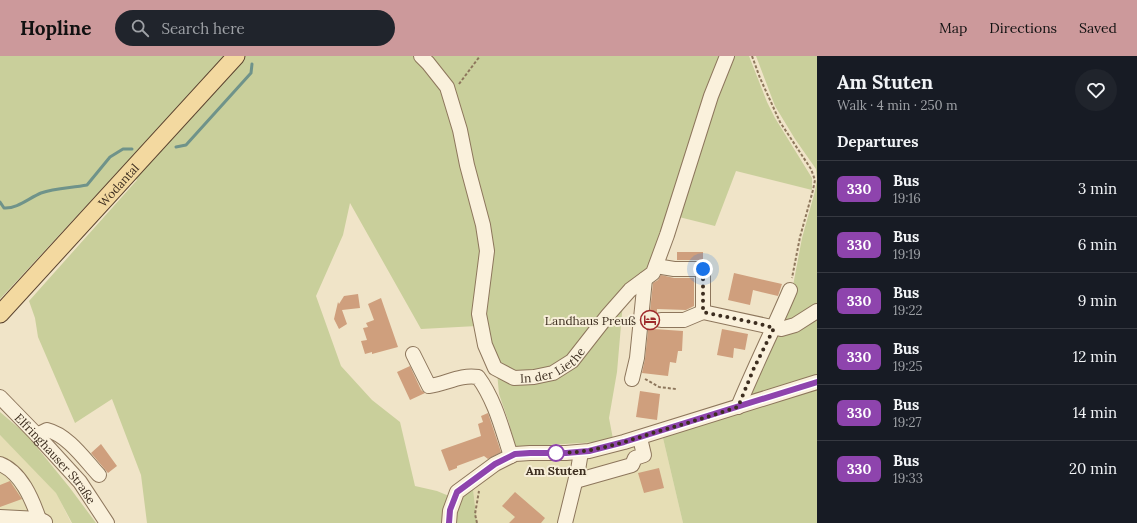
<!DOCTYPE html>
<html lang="en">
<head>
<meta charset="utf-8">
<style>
  :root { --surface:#171b24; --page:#20242c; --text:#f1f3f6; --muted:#9ea1a6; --line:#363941; --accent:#cc999b }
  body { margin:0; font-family:Lora,serif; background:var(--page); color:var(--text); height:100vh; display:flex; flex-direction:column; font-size:15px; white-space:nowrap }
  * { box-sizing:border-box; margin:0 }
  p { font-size:13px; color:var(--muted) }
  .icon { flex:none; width:22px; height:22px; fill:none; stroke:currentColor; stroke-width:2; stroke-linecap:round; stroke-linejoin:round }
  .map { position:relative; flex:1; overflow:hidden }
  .sheet { display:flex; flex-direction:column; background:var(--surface); width:320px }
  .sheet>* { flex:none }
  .badge { padding:0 8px; border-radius:6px; font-size:14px; line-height:26px }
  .you { position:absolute; width:20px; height:20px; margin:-10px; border:3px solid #fff; border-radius:50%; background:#1a73e8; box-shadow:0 0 0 6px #1a73e833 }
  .map>.badge { position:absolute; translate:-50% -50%; box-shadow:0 0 0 2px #fff }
  h2 { padding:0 20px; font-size:15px; line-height:36px }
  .round { display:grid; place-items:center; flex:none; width:42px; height:42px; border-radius:21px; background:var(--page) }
  .head { display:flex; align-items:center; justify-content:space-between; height:68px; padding:0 20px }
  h1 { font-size:19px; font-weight:700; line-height:30px }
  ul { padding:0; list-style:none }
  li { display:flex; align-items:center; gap:12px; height:56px; padding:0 20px; border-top:1px solid var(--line) }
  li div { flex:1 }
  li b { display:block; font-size:15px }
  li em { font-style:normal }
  li .badge { min-width:44px; font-weight:700; text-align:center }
  header { display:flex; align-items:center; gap:24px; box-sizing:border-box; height:56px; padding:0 20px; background:var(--accent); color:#111 }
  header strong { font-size:19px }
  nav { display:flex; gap:22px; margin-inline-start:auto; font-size:14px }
  .search { width:280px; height:36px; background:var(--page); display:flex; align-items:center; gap:10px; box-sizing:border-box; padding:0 14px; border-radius:22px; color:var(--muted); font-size:15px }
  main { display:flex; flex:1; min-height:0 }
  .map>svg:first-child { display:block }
  .farmland { fill:#e6deb5 }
  .green { fill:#c9cf9b }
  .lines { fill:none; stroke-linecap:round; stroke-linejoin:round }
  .stream { stroke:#6f938a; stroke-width:3 }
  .building { fill:#cf9f7d }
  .minor-casing { stroke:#8d765c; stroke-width:16 }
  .major-casing { stroke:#5b4430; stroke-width:19 }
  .path { stroke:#8d765c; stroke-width:2; stroke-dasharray:3 2; stroke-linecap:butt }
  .minor { stroke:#faf1dc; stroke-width:14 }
  .major { stroke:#f3d9a0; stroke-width:17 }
  .line-casing { stroke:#fff; stroke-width:9 }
  .line { stroke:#8e44ad; stroke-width:6 }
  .walk { stroke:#3d2e20; stroke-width:4; stroke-dasharray:0 7.2 }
  .stop-dot { fill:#fff; stroke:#8e44ad; stroke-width:2 }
  .labels { text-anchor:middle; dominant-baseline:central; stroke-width:4; stroke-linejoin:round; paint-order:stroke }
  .street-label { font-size:12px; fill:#3d2e20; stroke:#f7eed8 }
  .poi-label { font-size:12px; fill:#3d2e20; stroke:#f7eed8; text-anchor:end }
  .stop-label { font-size:12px; font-weight:bold; fill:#3d2e20; stroke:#f7eed8 }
</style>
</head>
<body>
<header>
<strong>Hopline</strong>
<div class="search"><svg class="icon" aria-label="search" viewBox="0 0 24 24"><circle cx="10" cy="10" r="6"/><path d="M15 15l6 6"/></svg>Search here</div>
<nav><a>Map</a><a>Directions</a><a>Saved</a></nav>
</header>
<main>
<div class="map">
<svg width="817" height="467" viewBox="0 0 817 467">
  <rect width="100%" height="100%" fill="#f0e4c8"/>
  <path class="farmland" d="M0,379L56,436L71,467H0Z
    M660,381L663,382L683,467H477L473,433L475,430L511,405L540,403L574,404Z"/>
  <path class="green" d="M0,0H417L444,33L484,195L477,270L421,273L350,147L343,179L316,240L341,310L372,344L400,366L415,430L437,435L449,440L473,433L477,467H147L141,419L112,343L75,367L38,281L35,262L29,245L137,124L124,109L0,243Z
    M423,0H749L767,46L775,62L812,122V134L736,115L715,170L675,160L650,216L584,287L553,314L514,318L495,308L482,260L487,217L462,73Z
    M756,0H817V252L780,270L792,235L802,182L815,135L817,123L816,113L795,83L775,50Z
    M623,246L617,316L609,362L613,383L599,386L547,389L516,393L509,367L499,338L497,316L553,320Z
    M817,257V322L749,342L774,276Z
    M817,333V467H683L663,382L660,381Z
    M0,356L27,379L70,432L96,467H72L56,437L0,379Z"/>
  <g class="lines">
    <path class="stream" d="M176,91L186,89L251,17L252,8
      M0,146L4,152C17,153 29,142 41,137C55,132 71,132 87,129L110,101L123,93H132"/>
  </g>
  <path class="building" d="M677,196H703V204H677Z
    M734,217L782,228L778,240L753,234L750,249L728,244Z
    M661,219L674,222H694V250L686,254L657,253V257L654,259L653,264L655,270L654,273L683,275L682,295H678L676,307L670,306L668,320L642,317L645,303L653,227L658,224Z
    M358,238L360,252L342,254L347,268L339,273L334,263L338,246L339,248L344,240Z
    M381,242L398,291L372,298V296L365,298L361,285L367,284L363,272L368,271L366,267L374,264L368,248Z
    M722,273L748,278L745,294L734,292L733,302L717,299Z
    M410,310L421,334L425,337L410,344L397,316Z
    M640,335L660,338L657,364L636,361Z
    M488,357L501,396L488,403L484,400L457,410V412L449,415L441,394L481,380L478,368L483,366L481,360Z
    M101,388L117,410L108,417L91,397Z
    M659,412L664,432L644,437L638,417Z
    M10,425L22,443L0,451V429Z
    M515,436L545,462L541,467H509L515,461L502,450Z"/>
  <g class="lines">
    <defs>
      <g id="minor">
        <path id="s1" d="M421,0L428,7L447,31L460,74L467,109L483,169L487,195L479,258L485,289L495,312L514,322L534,321L553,317L572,305L608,259L630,234L653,217L667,179L711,40L727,0"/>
        <path d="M656,210L674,213H703V256L781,273L795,269L817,255"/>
        <path d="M661,264H684L703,256"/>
        <path d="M413,298L429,330C446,328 460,318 478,321C495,344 502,373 511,400"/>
        <path d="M632,323L637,302L645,223"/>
        <path id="s2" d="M0,341L37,379L80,426L107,467"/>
        <path d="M738,351C754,312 773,274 790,234"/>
        <path d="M37,379L47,374C68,379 85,404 99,419"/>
        <path d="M0,408C21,416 32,443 39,463"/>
        <path d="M576,423L579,424L632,409L635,402L644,399L640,382"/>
        <path d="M0,461L39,463L45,466"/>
        <path d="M449,467L450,455L457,436L495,408L515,398L530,397H566L589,395L624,386L817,326"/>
        <path d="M565,467L578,414L581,396"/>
      </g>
      <g id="major">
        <path id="s3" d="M0,258L236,0"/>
      </g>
    </defs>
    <use href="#minor" class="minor-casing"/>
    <use href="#major" class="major-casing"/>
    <path class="path" d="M752,0L760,22L780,66L811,113L815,124L813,134L800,181L792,222
      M459,28L480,0
      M645,323L659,331L676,333
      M477,467L475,458L479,435"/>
    <use href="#minor" class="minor"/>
    <use href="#major" class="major"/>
  </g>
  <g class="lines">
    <defs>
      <path id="line" d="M449,467L450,454L457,436L495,408L515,398L530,397H566L589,395L624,386L817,326"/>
    </defs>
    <use href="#line" class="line-casing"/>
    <use href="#line" class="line"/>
    <path class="walk" d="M556,397H552C589,398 622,387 656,376C684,368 711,360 738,351L754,312L774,272L760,268L703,256V213"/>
  </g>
  <defs>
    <symbol id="hotel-ring" viewBox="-11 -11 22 22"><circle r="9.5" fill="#f7eed8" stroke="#9e2a2b" stroke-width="1.5"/><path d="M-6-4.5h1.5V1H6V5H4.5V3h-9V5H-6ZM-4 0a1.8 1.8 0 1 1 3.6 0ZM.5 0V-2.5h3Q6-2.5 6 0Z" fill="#9e2a2b"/></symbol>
  </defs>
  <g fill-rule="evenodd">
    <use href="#hotel-ring" x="639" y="253" width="22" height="22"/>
  </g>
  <circle class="stop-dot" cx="556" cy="397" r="8"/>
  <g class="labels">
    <g class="street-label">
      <text stroke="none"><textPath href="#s3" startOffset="175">Wodantal</textPath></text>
      <text stroke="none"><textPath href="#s1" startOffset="393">In der Liethe</textPath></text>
      <text stroke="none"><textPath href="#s2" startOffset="83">Elfringhauser Straße</textPath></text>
    </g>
    <g class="poi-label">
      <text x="636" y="264">Landhaus Preuß</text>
    </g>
    <g class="stop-label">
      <text x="556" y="414">Am Stuten</text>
    </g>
  </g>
</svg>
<div class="you" style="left:703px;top:213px"></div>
</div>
<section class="sheet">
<div class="head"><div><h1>Am Stuten</h1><p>Walk · 4 min · 250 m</p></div><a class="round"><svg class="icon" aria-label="heart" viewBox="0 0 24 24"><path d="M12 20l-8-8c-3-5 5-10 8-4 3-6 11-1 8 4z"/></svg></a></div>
<h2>Departures</h2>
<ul>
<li><span class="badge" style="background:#8e44ad;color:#fff">330</span><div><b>Bus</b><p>19:16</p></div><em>3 min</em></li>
<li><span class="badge" style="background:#8e44ad;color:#fff">330</span><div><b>Bus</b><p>19:19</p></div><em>6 min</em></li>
<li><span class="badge" style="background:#8e44ad;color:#fff">330</span><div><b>Bus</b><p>19:22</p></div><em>9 min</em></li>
<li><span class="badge" style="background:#8e44ad;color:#fff">330</span><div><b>Bus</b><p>19:25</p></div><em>12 min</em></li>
<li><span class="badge" style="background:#8e44ad;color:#fff">330</span><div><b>Bus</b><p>19:27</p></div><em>14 min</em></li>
<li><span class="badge" style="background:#8e44ad;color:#fff">330</span><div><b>Bus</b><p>19:33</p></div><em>20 min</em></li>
</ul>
</section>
</main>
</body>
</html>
